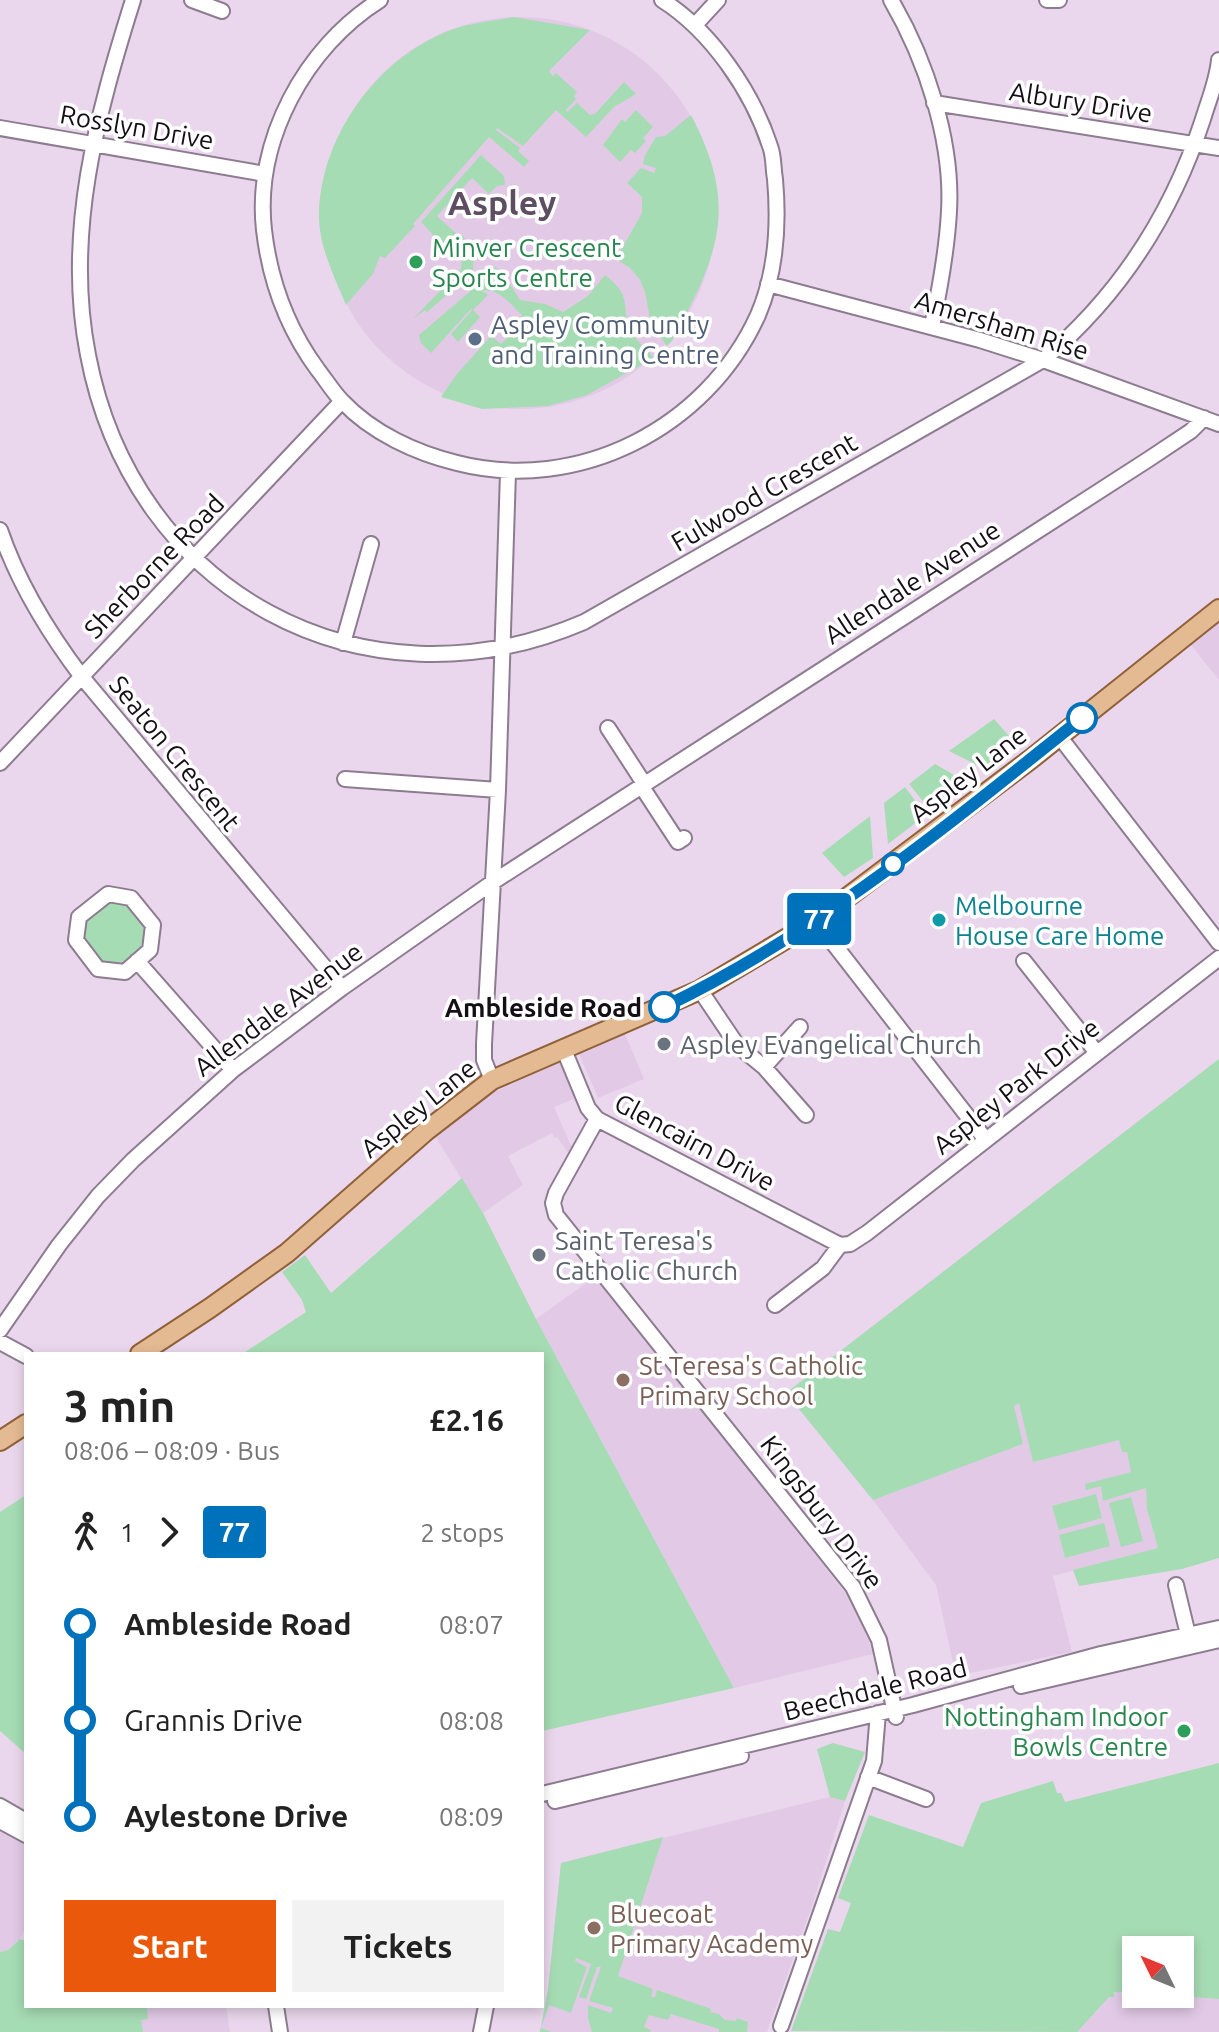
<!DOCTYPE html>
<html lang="en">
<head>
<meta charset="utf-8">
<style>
  :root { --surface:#fff; --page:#f2f2f2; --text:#222; --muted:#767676; --accent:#ea580c }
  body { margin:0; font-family:Ubuntu,sans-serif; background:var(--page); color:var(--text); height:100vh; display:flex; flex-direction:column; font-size:30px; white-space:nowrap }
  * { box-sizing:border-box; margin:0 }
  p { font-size:26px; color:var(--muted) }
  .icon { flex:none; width:44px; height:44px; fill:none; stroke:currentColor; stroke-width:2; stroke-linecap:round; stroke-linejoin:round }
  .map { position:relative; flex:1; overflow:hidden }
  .drawer { position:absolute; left:24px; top:1352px; width:520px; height:656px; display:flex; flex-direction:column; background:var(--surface); border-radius:0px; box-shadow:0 4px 12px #0003 }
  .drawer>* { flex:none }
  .badge { padding:0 16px; border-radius:6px; font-size:28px; line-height:52px }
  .needle { width:52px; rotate:313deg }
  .fabs { position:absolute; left:1122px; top:1936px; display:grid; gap:16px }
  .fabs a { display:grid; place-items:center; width:72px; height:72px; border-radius:0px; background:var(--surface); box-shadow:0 4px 12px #0003; font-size:40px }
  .map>.badge { position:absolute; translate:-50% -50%; box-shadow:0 0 0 4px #fff }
  .legs { display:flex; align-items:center; gap:12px; height:88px; padding:0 40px; font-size:26px }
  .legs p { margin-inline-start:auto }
  .overview { display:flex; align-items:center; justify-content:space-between; height:136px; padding:0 40px }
  h1 { font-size:44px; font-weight:600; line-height:60px }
  .button { display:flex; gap:16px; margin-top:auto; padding:16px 40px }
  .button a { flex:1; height:92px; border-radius:0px; background:var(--accent); color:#fff; font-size:32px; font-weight:600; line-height:92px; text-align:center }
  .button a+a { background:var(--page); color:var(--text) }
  ul { padding:0 40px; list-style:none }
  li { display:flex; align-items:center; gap:28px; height:96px; font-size:30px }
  li i { display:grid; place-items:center; width:12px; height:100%; margin:0 10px; background:currentColor }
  li i::after { content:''; width:20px; height:20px; margin:-10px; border:6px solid; border-radius:50%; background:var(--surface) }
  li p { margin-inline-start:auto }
  li:first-child i { background:linear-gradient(#0000 50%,currentColor 0) }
  li:last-child i { background:linear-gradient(currentColor 50%,#0000 0) }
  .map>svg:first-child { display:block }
  .built { fill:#e2cae6 }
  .green { fill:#a6dcb4 }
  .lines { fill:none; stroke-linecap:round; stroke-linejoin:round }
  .minor-casing { stroke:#8d7c90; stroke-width:18 }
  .major-casing { stroke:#906038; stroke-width:22 }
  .minor { stroke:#fff; stroke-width:14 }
  .major { stroke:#e4ba93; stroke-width:18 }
  .line-1-casing { stroke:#fff; stroke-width:18 }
  .line-1 { stroke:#0072bc; stroke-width:12 }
  .leisure-dot { fill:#2e9e5b; stroke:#fff; stroke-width:3 }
  .service-dot { fill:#5c6f8a; stroke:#fff; stroke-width:3 }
  .stop-1-dot { fill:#fff; stroke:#0072bc; stroke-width:4 }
  .culture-dot { fill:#0f9aa8; stroke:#fff; stroke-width:3 }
  .worship-dot { fill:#6b7280; stroke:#fff; stroke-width:3 }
  .education-dot { fill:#8d6e63; stroke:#fff; stroke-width:3 }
  .labels { text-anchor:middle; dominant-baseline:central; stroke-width:7; stroke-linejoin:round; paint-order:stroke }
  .street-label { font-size:26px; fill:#140e15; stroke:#fff }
  .leisure-label { font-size:26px; fill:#27864d; stroke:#fff; text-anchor:start }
  .service-label { font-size:26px; fill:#4e5e75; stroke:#fff; text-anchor:start }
  .culture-label { font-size:26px; fill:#0d838f; stroke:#fff; text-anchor:start }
  .stop-label { font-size:26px; font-weight:bold; fill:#140e15; stroke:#fff; text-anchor:end }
  .worship-label { font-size:26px; fill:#5b616d; stroke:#fff; text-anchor:start }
  .education-label { font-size:26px; fill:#785e54; stroke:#fff; text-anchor:start }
  .district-label { font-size:34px; font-weight:bold; fill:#5e4e61; stroke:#fff }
</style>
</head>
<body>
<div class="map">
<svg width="1219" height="2032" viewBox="0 0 1219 2032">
  <rect width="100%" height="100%" fill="#ead7ed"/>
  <path class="built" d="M324 213a196 196 0 1 1 392 0a196 196 0 1 1-392 0Z
    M1219,623V680L1191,645Z
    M625,1034L644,1079L598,1098L579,1054Z
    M1219,1059L1147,1509L1158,1548L1053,1576L1072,1652L956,1676L936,1585L873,1500L786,1393Z
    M561,1061L576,1098L554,1107L572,1148L568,1153L557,1137L554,1138L552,1133L508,1156L523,1185L483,1213L436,1138L486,1096Z
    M596,1276L847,1595L860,1617L873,1654L734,1688L536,1319Z
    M830,1797L845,1801L812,1906L767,2032H540L548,1990L561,1863Z
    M0,1832L26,1845V1926L20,1939L8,1950L0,1952Z
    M1103,1991L1219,1999V2032H1065Z
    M133,2006H226L230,2032H137Z"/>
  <path class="green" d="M514,17L590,30L549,71L553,76L556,73L577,92L574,96L576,99L566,110L567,112L577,103L590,115L595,114L624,82L636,94L614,107L586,137L556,110L523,146L497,128L496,130L520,148L518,151L529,161L524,167L489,137L413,224L415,226L385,258L380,256L373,274L346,305C334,276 318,245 319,212C322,134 377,60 448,31C468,23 493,21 514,17Z
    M636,110L653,127L643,138L646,141L635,153L631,150L620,162L603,145L622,119L625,122Z
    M691,115C740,208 718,255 672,341L667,346L651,324L645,292L640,280L630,268L616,259L642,213V197L627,183L641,168L654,173L656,168L643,164L645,155L656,137L665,136Z
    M481,155L504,176L505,185L497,186L489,194L472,178L437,216L461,238L463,235L470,251C450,259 434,235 421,222Z
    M474,255L473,269L468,277L427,312L425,310L413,319L461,269L462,258Z
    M495,267L503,273L520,300L545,304L563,312L588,296L605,275C635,298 619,307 632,333C638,343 647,349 654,358L587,395L548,406L482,409L441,397L456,375L491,336L501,344L513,332L507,326L515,317L518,319L522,315C510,304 498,287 482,291L488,295L473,310L480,317L458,342L451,334L472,310L471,309L431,353L421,343L419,335L480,283L489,269Z
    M994,719L1017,745L985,769L949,751Z
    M935,764L968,783L931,811L909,784Z
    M905,787L926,815L888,844L884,803Z
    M870,816L873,858L844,877L822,853Z
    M84 933a30 30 0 1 1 60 0a30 30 0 1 1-60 0Z
    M1219,1059V1558L1182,1569L1079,1586L1073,1570L1158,1548L1147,1509L1146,1488L1103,1501L1101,1486L1086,1490L1085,1484L1131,1472L1127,1452H1122L1119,1440L1033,1462L1019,1403L1014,1406L1023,1444L873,1500L786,1393Z
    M462,1178L483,1213L536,1319L734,1688L542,1731V1354H242L306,1312L302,1300L282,1272L305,1255L331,1293Z
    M1096,1494L1102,1518L1059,1530L1052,1506Z
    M26,1495V1754L0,1731V1512Z
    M1131,1497L1143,1541L1121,1547L1109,1503Z
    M1104,1523L1110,1546L1065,1558L1059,1535Z
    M833,1743L865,1752L845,1801L830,1797L817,1749Z
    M1219,1763V1999L1149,1994H1180V1950H1136V1993L1114,1992V1997H1109L1077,2032L791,2031L828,1929L840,1932L851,1903L838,1898L869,1815L963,1847L981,1803L1053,1781L1057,1793H1061L1065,1802Z
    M663,1837L618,1976L653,1989L651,1997H655L657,1990L711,2009L710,2012L719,2014L725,2020L736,2021L737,2018L748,2022L747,2032H719V2029L671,2014L668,2020L649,2015L644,2027L651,2030L650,2032H592L588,2019V2005L611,2013L613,2008L589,2001L601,1967H597L586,1999L579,1997L591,1964L576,1958L575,1961L587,1967L571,2013L549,2005L541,2028L551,2032H540L548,1990L561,1863Z
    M20,1939L26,1941V2006H147L148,2019L141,2020L143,2032H0V1952L8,1950Z"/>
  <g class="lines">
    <defs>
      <path id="minor" d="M133,0C97,115 64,234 88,355C133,592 362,717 584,622L1043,360C1119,296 1172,214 1203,119C1209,99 1217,81 1219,60
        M192,0L222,11
        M380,0C305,47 254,141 264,230C270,282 287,328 318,370C326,380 333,392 342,401C372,433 416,453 457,463C578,494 707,428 758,315C776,273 779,224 775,179C773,168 774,156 770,146C752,91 711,31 662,0
        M891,0C926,60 953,141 949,211C947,250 940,288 932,326
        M1047,0H1059
        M695,25L718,0
        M934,103L1219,148
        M0,128L265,174
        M768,284L980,340L1043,360L1219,424
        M0,530C18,583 48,632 82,677L342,988
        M343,643L371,544
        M608,728L645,785
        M1059,736L1219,943
        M0,763L342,401
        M345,779L498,790
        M642,787L678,842L684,838
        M108,894L131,898L153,925L150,950L125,972L98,969L76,940L79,917Z
        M816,921L986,1140
        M137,961L233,1070
        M1024,961L1097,1053
        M700,990L737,1045L764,1067L806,1115
        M564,1050L588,1108L597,1119L840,1245
        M764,1067L800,1027
        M492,1080L484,1060V1044L498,790L508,472
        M597,1119L556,1193L553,1203L556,1215L853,1587L879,1640L896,1717
        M840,1245L850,1244L867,1233L1219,958
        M775,1305L823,1268L840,1245
        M0,1330L59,1245L98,1196L133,1160L233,1070L342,988L493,882L1149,459L1191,431L1204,418
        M0,1342L26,1356
        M1176,1585L1190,1643
        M1021,1686L1219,1640
        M868,1777L926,1799
        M542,1794L913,1705L1101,1654L1219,1628
        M555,1801L741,1756
        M0,1806L26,1821
        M0,1821L26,1835
        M276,2006L280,2032
        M781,2026L874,1761L878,1713
        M481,2032L486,2006"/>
      <path id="major" d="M140,1354L210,1308L287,1253L426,1131L492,1080L700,990L816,921L1031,759L1219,609
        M0,1441L26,1424"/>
    </defs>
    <use href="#minor" class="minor-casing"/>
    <use href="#major" class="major-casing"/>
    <use href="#minor" class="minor"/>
    <use href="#major" class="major"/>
  </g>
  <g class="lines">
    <defs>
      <path id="line-1" d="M664,1007C817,934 950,823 1082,718"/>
    </defs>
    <use href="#line-1" class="line-1-casing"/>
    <use href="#line-1" class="line-1"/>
  </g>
  <g class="leisure-dot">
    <circle cx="416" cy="262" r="8"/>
    <circle cx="1184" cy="1731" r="8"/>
  </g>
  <circle class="service-dot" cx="475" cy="339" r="8"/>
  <g class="stop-1-dot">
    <circle cx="1082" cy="718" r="14"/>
    <circle cx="893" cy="864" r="10"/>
    <circle cx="664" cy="1007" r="14"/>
  </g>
  <circle class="culture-dot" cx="939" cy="920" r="8"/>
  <g class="worship-dot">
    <circle cx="664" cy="1044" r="8"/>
    <circle cx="539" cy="1255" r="8"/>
  </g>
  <g class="education-dot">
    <circle cx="623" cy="1380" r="8"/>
    <circle cx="594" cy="1928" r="8"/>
  </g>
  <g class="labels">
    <g class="street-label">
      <text transform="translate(1081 102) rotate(9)">Albury Drive</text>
      <text transform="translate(137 127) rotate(10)">Rosslyn Drive</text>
      <text transform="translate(1002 325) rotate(17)">Amersham Rise</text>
      <text transform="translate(764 492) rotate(-30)">Fulwood Crescent</text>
      <text transform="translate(154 566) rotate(-46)">Sherborne Road</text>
      <text transform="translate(912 582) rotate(-33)">Allendale Avenue</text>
      <text transform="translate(175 753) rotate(51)">Seaton Crescent</text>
      <text transform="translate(968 774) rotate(-38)">Aspley Lane</text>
      <text transform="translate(278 1009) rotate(-37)">Allendale Avenue</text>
      <text transform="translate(1016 1086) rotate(-38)">Aspley Park Drive</text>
      <text transform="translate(418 1108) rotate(-39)">Aspley Lane</text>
      <text transform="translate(695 1142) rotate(28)">Glencairn Drive</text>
      <text transform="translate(822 1512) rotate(53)">Kingsbury Drive</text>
      <text transform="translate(875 1689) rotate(-14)">Beechdale Road</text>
    </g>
    <g class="leisure-label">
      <text x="432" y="247">Minver Crescent<tspan x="432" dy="30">Sports Centre</tspan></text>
      <text x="1168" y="1716" text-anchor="end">Nottingham Indoor<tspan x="1168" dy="30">Bowls Centre</tspan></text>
    </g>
    <g class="service-label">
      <text x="491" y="324">Aspley Community<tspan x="491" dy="30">and Training Centre</tspan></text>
    </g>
    <g class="culture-label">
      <text x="955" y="905">Melbourne<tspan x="955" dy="30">House Care Home</tspan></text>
    </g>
    <g class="stop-label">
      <text x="642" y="1007">Ambleside Road</text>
    </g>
    <g class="worship-label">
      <text x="680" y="1044">Aspley Evangelical Church</text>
      <text x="555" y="1240">Saint Teresa's<tspan x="555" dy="30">Catholic Church</tspan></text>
    </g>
    <g class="education-label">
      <text x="639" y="1365">St Teresa's Catholic<tspan x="639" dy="30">Primary School</tspan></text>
      <text x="610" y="1913">Bluecoat<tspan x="610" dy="30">Primary Academy</tspan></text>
    </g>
    <g class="district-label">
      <text x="502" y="202">Aspley</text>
    </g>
  </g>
</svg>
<div class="fabs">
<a><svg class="needle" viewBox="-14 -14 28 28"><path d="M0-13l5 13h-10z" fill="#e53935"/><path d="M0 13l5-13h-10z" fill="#767676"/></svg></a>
</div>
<b class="badge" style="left:819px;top:919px;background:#0072bc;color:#fff">77</b>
<section class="drawer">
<div class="overview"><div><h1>3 min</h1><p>08:06 – 08:09 · Bus</p></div><b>£2.16</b></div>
<div class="legs"><svg class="icon" aria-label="walk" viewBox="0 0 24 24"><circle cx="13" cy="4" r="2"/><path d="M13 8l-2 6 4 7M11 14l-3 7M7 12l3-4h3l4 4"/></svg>1<svg class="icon" aria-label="forward" viewBox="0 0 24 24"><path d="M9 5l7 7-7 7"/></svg><b class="badge" style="background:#0072bc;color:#fff">77</b><p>2 stops</p></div>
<ul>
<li><i style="color:#0072bc"></i><b>Ambleside Road</b><p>08:07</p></li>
<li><i style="color:#0072bc"></i><span>Grannis Drive</span><p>08:08</p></li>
<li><i style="color:#0072bc"></i><b>Aylestone Drive</b><p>08:09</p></li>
</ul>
<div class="button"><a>Start</a><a>Tickets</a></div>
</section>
</div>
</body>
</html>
